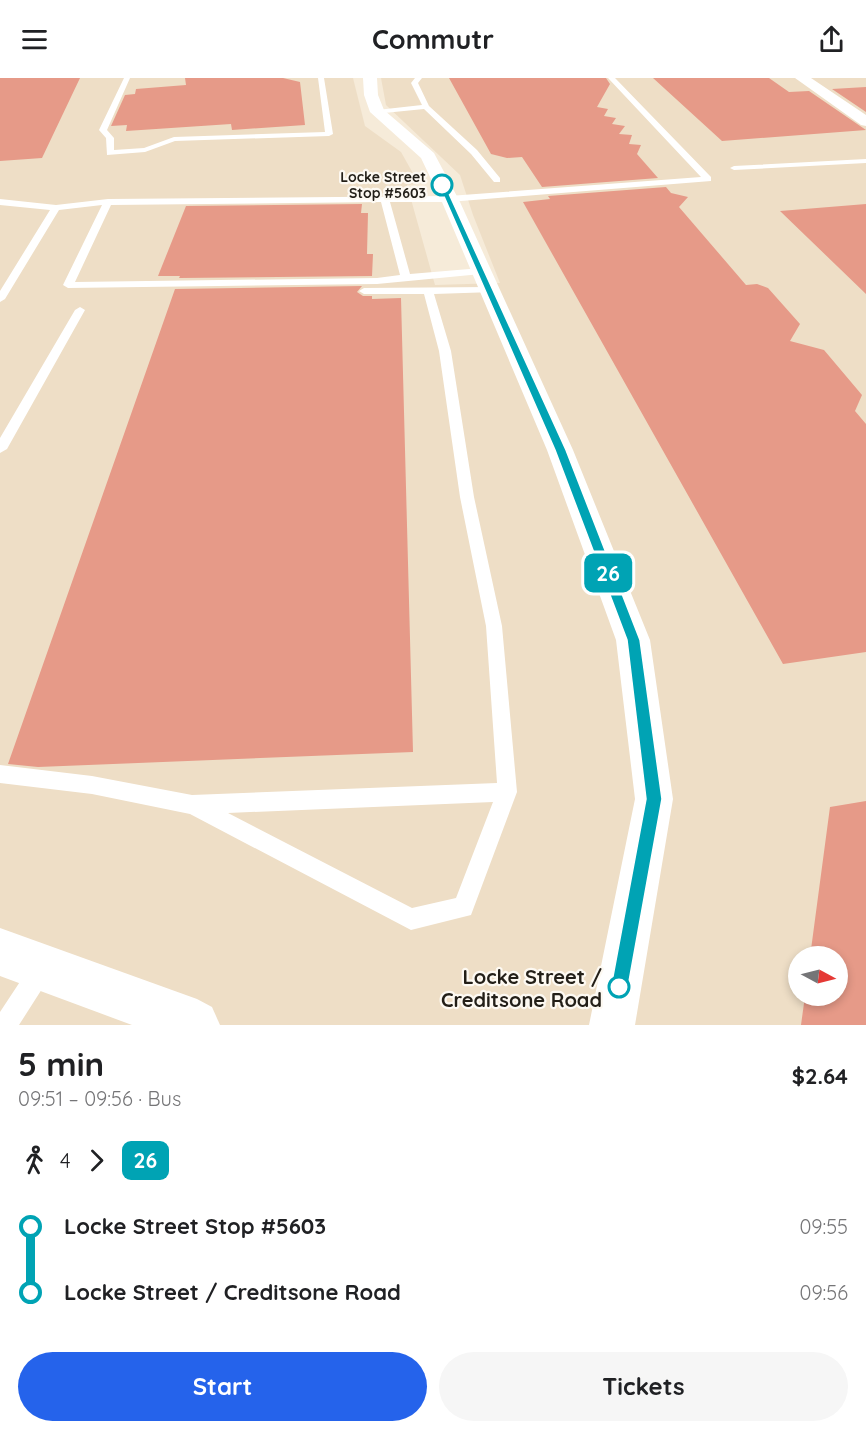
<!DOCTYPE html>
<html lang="en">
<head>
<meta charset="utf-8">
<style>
  :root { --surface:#fff; --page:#f6f6f6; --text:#202124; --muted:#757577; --accent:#2563eb }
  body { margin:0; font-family:Quicksand,sans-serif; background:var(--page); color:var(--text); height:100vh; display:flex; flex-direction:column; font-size:22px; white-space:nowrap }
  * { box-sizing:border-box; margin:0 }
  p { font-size:20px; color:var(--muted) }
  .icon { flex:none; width:33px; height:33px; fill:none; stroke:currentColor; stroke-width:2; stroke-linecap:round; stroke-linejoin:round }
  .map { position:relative; height:947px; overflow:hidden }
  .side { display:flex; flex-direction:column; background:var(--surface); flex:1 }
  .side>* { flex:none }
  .badge { padding:0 12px; border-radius:9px; font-size:21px; line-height:39px }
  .needle { width:39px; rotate:97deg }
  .fabs { position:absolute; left:788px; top:868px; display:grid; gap:12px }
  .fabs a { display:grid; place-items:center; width:60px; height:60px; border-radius:50%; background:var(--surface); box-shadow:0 3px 9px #0003; font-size:30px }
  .map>.badge { position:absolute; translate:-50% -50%; box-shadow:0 0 0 3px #fff }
  .legs { display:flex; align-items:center; gap:9px; height:66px; padding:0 18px; font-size:20px }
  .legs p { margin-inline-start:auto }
  .overview { display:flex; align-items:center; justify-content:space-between; height:102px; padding:0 18px }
  h1 { font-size:33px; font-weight:800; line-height:45px }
  .primary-button { display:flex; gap:12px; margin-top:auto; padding:12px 18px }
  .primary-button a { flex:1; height:69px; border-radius:36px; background:var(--accent); color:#fff; font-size:24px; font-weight:800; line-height:69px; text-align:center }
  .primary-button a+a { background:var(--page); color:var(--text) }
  ul { padding:0 18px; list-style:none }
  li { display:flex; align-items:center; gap:21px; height:66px; font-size:22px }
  li i { display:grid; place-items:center; width:9px; height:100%; margin:0 8px; background:currentColor }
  li i::after { content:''; width:15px; height:15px; margin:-8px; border:4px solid; border-radius:50%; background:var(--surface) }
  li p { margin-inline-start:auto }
  li:first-child i { background:linear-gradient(#0000 50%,currentColor 0) }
  li:last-child i { background:linear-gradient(currentColor 50%,#0000 0) }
  header { display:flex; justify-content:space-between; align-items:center; height:78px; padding:0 18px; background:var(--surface); font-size:27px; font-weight:800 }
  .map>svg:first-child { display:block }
  .built { fill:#eedec6; fill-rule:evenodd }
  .building { fill:#e69a88 }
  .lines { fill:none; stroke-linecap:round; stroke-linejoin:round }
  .lane { fill:#fff; fill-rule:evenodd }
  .street { fill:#fff; fill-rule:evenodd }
  .secondary { fill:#fff; fill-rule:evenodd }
  .line-1 { fill:#00a3b4; stroke:#fff; stroke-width:1.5 }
  .stop-1-dot { fill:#fff; stroke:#00a3b4; stroke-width:3 }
  .labels { text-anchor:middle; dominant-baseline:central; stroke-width:4.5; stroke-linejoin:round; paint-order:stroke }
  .far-stop-label { font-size:14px; font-weight:bold; fill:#231f18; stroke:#fdf9f2; text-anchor:end }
  .near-stop-label { font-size:20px; font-weight:bold; fill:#231f18; stroke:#fdf9f2; text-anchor:end }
</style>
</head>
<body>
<header><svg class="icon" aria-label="menu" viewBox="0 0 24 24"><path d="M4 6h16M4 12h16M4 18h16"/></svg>Commutr<svg class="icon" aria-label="share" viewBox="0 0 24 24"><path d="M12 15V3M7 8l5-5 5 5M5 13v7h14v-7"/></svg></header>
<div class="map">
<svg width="866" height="947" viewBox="0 0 866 947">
  <rect width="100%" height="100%" fill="#f6ebd9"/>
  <path class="built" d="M0,0H353L365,48L401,74L419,106L407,107L435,207L500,205L473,137L460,97L386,27L381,0H866V947H0ZM798,879H837V918H798Z"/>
  <path class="building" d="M0,0H80L42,80L0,83Z
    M185,0H283L300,4L305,47L232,52L231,46L126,53L127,47L111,48L125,17L135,16L136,11L186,7Z
    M449,0H606L610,6L597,29L608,31L604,38L616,40L612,46L625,48L619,56L632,57L629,66L641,67L637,76L658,100L542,109L522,79L507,80L491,76Z
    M653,0H769L789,14L809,13L866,52L722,63Z
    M866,9V34L832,11Z
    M666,109L671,115L688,119L679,129L746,207L757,206L768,210L800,246L790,263L824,272L862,317L855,333L866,346V574L783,586L523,124L550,121L548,118Z
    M362,126L361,135H368L367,176H373L372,198L179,200L180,198H158L186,128Z
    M866,126V216L780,133Z
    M362,208L357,214L363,218H372V221L401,220L413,674L38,689L8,686L175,211Z
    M866,723V947H801L805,918H837V879H810L830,729Z"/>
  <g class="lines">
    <path class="lane" d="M124,0H130L107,52L114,60V72L144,70L174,59L325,54L318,0H324L333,56L329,58L175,63L145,74L107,77L106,60L99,52Z
      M415,0H422L418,5L429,28L477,72L500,100V104H494L471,76L424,31L374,36L377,32L422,27L411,5Z
      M608,0H615L711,99V103L449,124H390L410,196L481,190L486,193L481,196L377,206L68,210L63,207L102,127L59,132L5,221L0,224V213L50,132L0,127V121L56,127L108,121L449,118L701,99ZM381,124L400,197L377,200L75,204L111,127Z
      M866,81V85L734,92L730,90L734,88Z
      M490,209L494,210V214L434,216L451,273L474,419L502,548L517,714L471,837L411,852L190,736L92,716L0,705V687L92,698L192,717L497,705L486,548L460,419L439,273L424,216H364L359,213L364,210ZM493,724L456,820L412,830L228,735Z
      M80,229L85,232L7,371L0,375V360L75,232Z
      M41,881L49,884L52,892L49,900L19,947H0V934L33,884Z"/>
    <path class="street" d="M363,0H377L378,17L384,32L434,75L460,124L573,372L650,562L673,721L635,947H589L635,721L616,562L547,372L442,124L421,80L370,34L364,17Z
      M795,0H811L866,37V48L861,47Z"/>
    <path class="secondary" d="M0,850L197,921L212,929L220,947H132L0,898Z"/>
  </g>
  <path class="line-1" d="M442,105L445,107L566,372L640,562L662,721L628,909L626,915L619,918L613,915L611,909L646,721L627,562L555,372L439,107Z"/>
  <g class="stop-1-dot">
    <circle cx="442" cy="107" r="10"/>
    <circle cx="619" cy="909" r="10"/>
  </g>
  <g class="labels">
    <g class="far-stop-label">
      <text x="426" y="99">Locke Street<tspan x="426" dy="16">Stop #5603</tspan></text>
    </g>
    <g class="near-stop-label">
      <text x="602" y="898">Locke Street /<tspan x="602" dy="23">Creditsone Road</tspan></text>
    </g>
  </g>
</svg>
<div class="fabs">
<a><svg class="needle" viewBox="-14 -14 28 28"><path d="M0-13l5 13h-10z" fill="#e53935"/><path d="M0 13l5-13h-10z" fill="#757577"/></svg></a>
</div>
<b class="badge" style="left:608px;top:495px;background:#00a3b4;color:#fff">26</b>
</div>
<section class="side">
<div class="overview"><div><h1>5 min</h1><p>09:51 – 09:56 · Bus</p></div><b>$2.64</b></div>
<div class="legs"><svg class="icon" aria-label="walk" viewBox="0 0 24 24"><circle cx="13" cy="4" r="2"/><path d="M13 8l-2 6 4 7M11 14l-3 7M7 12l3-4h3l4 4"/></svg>4<svg class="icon" aria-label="forward" viewBox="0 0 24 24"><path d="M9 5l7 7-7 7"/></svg><b class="badge" style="background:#00a3b4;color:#fff">26</b></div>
<ul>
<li><i style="color:#00a3b4"></i><b>Locke Street Stop #5603</b><p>09:55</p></li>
<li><i style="color:#00a3b4"></i><b>Locke Street / Creditsone Road</b><p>09:56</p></li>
</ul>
<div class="primary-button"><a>Start</a><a>Tickets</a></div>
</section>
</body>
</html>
